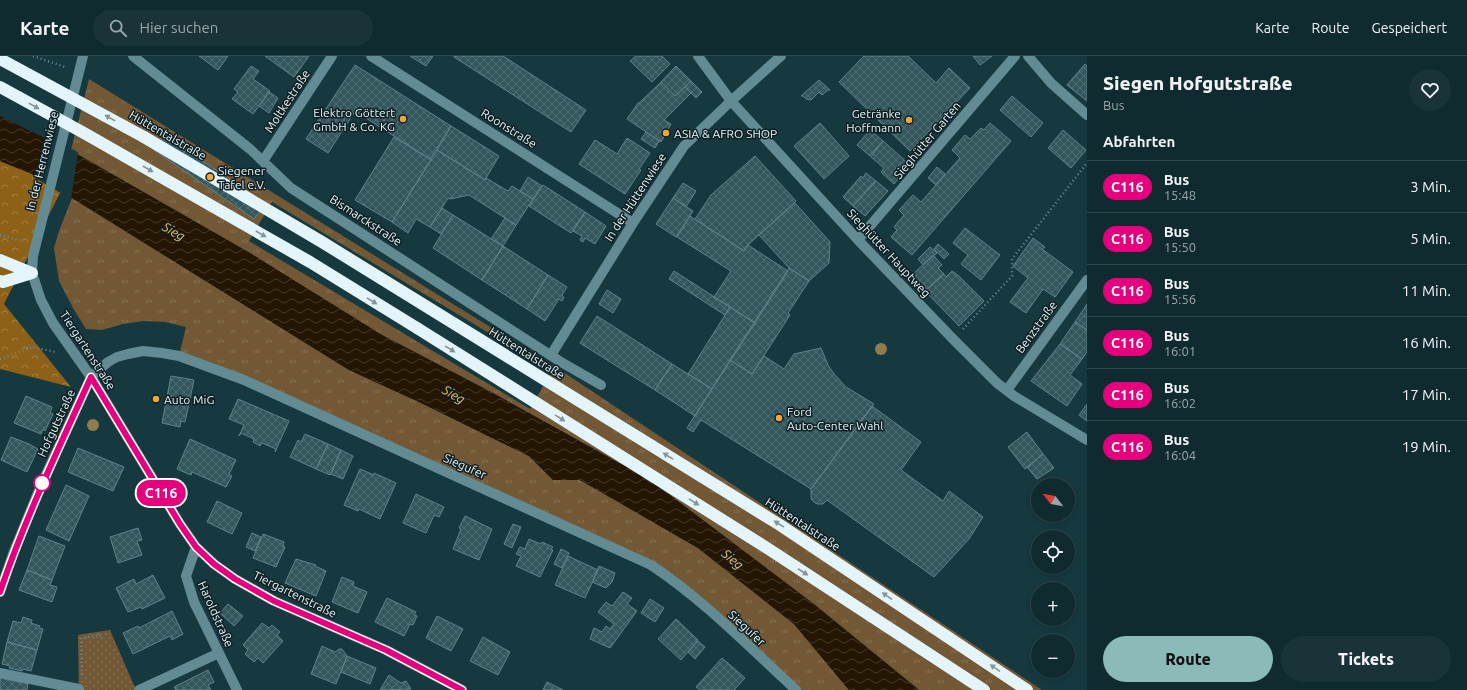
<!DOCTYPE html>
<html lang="de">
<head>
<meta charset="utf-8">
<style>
  :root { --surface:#102b30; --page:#193338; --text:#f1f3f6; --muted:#9ca7ab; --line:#30474c; --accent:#8bbbb9 }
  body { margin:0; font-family:Ubuntu,sans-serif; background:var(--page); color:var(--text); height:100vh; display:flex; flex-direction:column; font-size:15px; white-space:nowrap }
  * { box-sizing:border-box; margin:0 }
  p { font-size:13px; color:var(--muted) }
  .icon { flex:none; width:22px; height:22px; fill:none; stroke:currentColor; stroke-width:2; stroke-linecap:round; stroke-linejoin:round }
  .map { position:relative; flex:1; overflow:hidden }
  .sheet { display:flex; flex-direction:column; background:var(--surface); width:380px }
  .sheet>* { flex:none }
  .badge { padding:0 8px; border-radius:13px; font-size:14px; line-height:26px }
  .needle { width:26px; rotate:301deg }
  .fabs { position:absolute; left:1031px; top:422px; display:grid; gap:8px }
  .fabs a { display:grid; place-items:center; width:44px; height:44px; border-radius:50%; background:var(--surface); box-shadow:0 2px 6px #0003,0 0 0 1px var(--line); font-size:20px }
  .map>.badge { position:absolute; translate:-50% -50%; box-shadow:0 0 0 2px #fff }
  h2 { padding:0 16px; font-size:15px; line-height:36px }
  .round { display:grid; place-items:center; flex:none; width:42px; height:42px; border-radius:21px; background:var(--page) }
  .overview { display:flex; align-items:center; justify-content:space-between; height:68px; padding:0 16px }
  h1 { font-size:19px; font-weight:800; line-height:30px }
  .button { display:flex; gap:8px; margin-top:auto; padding:8px 16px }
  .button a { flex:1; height:46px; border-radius:24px; background:var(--accent); color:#111; font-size:16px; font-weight:800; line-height:46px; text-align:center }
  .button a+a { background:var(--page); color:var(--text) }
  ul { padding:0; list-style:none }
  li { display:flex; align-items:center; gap:12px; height:52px; padding:0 16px; border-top:1px solid var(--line) }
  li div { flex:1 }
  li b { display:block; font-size:15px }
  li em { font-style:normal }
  li .badge { min-width:44px; font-weight:700; text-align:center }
  header { display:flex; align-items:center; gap:24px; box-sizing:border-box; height:56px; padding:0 20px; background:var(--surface); border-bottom:1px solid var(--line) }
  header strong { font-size:19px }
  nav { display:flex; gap:22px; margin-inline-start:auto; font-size:14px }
  .search { width:280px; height:36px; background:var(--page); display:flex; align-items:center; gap:10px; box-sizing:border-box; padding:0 14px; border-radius:22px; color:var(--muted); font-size:15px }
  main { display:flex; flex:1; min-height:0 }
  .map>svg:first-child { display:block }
  .grass { fill:url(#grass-tufts); fill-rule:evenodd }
  .forest { fill:url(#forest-crowns) }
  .park { fill:url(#park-dots) }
  .water { fill:url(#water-waves) }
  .pier { fill:#163940 }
  .building { fill:url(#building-cross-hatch); stroke:#60838b }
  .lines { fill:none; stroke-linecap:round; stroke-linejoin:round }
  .path { stroke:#6e8a90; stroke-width:2.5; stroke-dasharray:1 3; stroke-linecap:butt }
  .minor { stroke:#638b93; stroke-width:10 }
  .highway { stroke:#e3f5fa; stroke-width:12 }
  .highway-bridge { stroke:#e3f5fa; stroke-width:12 }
  .tree { fill:#907d4d }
  .oneway { fill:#849498 }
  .line-casing { stroke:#fff; stroke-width:9 }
  .line { stroke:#e6007e; stroke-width:6 }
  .poi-dot { fill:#eda83b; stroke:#0f1e21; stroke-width:1.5 }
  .stop-dot { fill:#fff; stroke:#e6007e; stroke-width:2 }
  .labels { text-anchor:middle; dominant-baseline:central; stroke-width:3; stroke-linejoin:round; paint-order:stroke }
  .street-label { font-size:12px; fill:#e4f7fc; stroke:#0f1e21 }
  .poi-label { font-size:12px; fill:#e4f7fc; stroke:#0f1e21; text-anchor:start }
  .water-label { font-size:13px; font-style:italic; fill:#faba5d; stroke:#0f1e21 }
</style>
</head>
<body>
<header>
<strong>Karte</strong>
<div class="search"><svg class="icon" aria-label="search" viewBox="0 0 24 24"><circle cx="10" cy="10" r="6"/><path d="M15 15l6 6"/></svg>Hier suchen</div>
<nav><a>Karte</a><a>Route</a><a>Gespeichert</a></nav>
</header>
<main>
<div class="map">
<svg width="1087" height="634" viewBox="0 0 1087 634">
  <defs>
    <pattern id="grass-tufts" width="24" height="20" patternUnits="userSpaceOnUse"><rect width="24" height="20" fill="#725834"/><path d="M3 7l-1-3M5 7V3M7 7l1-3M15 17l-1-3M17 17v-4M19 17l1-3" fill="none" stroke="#867152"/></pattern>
    <pattern id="forest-crowns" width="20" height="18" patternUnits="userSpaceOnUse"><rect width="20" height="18" fill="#8d6117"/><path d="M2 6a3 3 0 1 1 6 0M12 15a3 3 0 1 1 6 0" fill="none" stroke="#a28045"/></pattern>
    <pattern id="park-dots" width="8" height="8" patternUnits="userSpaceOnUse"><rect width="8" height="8" fill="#725834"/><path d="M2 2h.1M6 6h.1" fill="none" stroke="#867152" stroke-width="1.8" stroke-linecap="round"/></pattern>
    <pattern id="water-waves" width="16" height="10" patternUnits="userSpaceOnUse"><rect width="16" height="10" fill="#241602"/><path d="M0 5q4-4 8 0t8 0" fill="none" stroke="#443928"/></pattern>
    <pattern id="building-cross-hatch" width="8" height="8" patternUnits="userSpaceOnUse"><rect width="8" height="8" fill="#33555c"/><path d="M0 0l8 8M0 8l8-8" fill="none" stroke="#506e74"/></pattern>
  </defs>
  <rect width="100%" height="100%" fill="#163940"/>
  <path class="grass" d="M89,23L563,316L1042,634H919L815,549L650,424L491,336L382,279L250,197L77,98L71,94ZM165,79L264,148L254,162L155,94ZM272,146L552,315L530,353L249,185Z
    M72,142L349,314L419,346L529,400L553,424H580L698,492L794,568L849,634H796L651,509L179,300L186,271L165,266L144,265L123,268L102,274L86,273L73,252L59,225L54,192L59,175Z"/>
  <path class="forest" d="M0,105L32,118L61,135L4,248L71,331L0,313Z"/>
  <path class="park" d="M110,574L136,634H79L78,579Z"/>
  <path class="water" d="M0,60L77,98L250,197L382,279L491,336L650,424L815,549L919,634H849L794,568L698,492L580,424H553L529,400L419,346L349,314L72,142L32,118L0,105Z"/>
  <path class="pier" d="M45,80L78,96L71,143L35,122Z"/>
  <path class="building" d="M199,0H228L218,14Z
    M265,0H309L294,21Z
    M410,0H433L426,10Z
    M454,0H503L586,54L571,76L454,1Z
    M636,0H662L670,8L652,26L630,5Z
    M864,0H908L936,27L949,12L970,32L910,95L839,26Z
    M973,0H992L980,9Z
    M1085,8L1087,10V45L1067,29Z
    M355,9L451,70L430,103L355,55L328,97L306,83Z
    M251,10L259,15L253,23L270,35L253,58L232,43L238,36L234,33Z
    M676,10L691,25L675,40L661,26Z
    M819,24L830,34H828L822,39L819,36L811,44L806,43L803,40H801Z
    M691,25L702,36L696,42L685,31Z
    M661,26L675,40L685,31L691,37L664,64L671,68L661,86L627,63L638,47H639Z
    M269,36L278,42L269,57L259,50Z
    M1012,40L1043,67L1031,81L1000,54Z
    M820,67L849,100L824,123L794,90Z
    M990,67L1011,85L912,199L891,181L897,174L894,171L904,159L899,154L913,139L921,146L960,102L952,94L965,79L970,83L981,72L984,74Z
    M451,70L499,100L485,124L437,94Z
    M870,74L883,85L870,100L857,89Z
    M1063,74L1086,94L1071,112L1048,92Z
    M646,76L659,85L655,92L641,83Z
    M165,79L265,148L254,163L154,94Z
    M394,81L431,104L392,166L355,144Z
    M627,82L650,97L639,113L641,114L625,138L579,108L595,84L617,98Z
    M883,85L910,109L894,128L881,116L884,112L871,101Z
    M437,94L485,124L486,122L508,135L512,130L533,143L516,169L469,139L450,143L448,142L430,171L416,163L408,177L392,166Z
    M755,100L796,145L748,189L744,195L695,163L711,139Z
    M937,111L945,118L936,129L928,122Z
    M866,117L876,125L853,150L843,141L861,120L863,122Z
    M528,121L542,130L533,143L520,135Z
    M876,125L888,135L865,160L853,150Z
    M683,127L696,135L686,151L673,142Z
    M543,129L585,156L571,177L529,150Z
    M673,142L693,155L676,181L656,168Z
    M795,147L830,186L829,207L809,225L789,212L759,179Z
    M442,152L453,159L441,178L430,171Z
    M585,156L606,170L595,188L585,182L583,186L580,184L582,180L573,175Z
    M453,159L503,190L482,224L433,192Z
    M690,160L744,195L748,189L788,215L755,267L714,241L731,215L677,181Z
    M505,162L516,169L503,190L491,183Z
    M965,172L1000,199L981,224L961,208L968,199L953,187Z
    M1033,182L1045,191L1042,193L1073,216L1055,241L1043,233L1026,257L1010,246L1028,222L1013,210Z
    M938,188L949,198L944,203L934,193Z
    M503,190L548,219L527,253L482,224Z
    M930,191L937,197L923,209L918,203Z
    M933,199L942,209L938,212L944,218L925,235L911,220Z
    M789,212L809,225L788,257L790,259L752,318L730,304Z
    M674,215L730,251L725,259L669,223Z
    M952,215L959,220L984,245L959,270L925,235L944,218L946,221Z
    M548,219L567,231L562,239L564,242L562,245L559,243L545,265L527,253Z
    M607,234L621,243L613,257L599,248Z
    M1087,248V274L1075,266Z
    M730,251L755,267L712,333L688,318Z
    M597,260L672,308L655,334L580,287Z
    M1075,266L1087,274V296L1082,303L1060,288Z
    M1060,288L1082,303L1070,319L1082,328L1067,350L1031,325Z
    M821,292L828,309L834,318L846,331L874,348L811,433L701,364L693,376L687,372L730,304L752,318L764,300L784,313L794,298Z
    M672,308L712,333L695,360L655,334Z
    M171,320L194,324L185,366L181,365L180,371L162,367Z
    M26,340L52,351L50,357L53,358L45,375L43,373L41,378L14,367Z
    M238,343L289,365L275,396L276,393L262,387L260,390L253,386L254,383L241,377L239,380L244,369L229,363Z
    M1087,348V365L1079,359Z
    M872,350L921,386L901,414L943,445L949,435L983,461L969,483L934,521L827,444L823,448H818L815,447L811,443V433Z
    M1027,376L1043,398L1025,413L1008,391Z
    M305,378L328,388L316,413L290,401L298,384L301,386Z
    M11,381L29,388L38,393L27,416L1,404Z
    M190,383L236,404L229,418L232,420L226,431L192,416L191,419L177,413Z
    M328,388L341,394L330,419L316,413Z
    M78,392L124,411L113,435L68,416Z
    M341,394L353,400L343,423L331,418Z
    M1043,398L1054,412L1037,423L1027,411Z
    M360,413L374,419V417L396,427L380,463L359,453L358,455L344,449Z
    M66,429L89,440L69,485L46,474Z
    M416,438L444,451L439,461L434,459L426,477L403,467Z
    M217,445L242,457L232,478L207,466Z
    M465,460L492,473L479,504L453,493L461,473L459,472Z
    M513,468L521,471L512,492L504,488Z
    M138,472L142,484L137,485L142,499L118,507L110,481Z
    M252,477L261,481L255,495L246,491Z
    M263,478L284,486L283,490L285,491L276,511L253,502Z
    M39,480L65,490L52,524L27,514Z
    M529,483L541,488L542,486L553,491L551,493L553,494L540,521L516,510L521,500L516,498L520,491L525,493Z
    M561,493L569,497L562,512L554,508Z
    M568,500L598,514L585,542L555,529Z
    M296,503L316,509L315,510L326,515L316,540L285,527Z
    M599,510L615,517L612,526L606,532L592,526Z
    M27,514L52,524L50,529L57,531L52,546L19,534Z
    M153,519L165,542L142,553L141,551L128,556L116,532L134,523L136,528Z
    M342,521L354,526L353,530L367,536L358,557L332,546Z
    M623,536L632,542L627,548L637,555L610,592L590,583L594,572L602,576L606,570L610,573L614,568L598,556L606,546L612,550Z
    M387,542L416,556L414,559L417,560L413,569L410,568L404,580L375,566Z
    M650,543L664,552L655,566L641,557Z
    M228,548L243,560L234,570L220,557Z
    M172,555L183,578L172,584L170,580L133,598L123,577L138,570L139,572Z
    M437,560L463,573L451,595L426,582Z
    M23,561L32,564L31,567L40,570L39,572L43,573L37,594L7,586L13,565L21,567Z
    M676,563L698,584L681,604L658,583Z
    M262,567L269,572L272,569L280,576L277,579L283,585L263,607L258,602L254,606L245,598L248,594L243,589Z
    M483,581L510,596L498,619L470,605Z
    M698,585L705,591L695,603L688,596Z
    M7,586L37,594L31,615L23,613L22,615L9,612L10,610L2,608Z
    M322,590L335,596L339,593H342L347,600L336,628L311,618Z
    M347,600L376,612L370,628L341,616Z
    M722,602L745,622L734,634H700L696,631Z
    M208,614L214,626L208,629L211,634H176L174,631Z
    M389,619L401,627L406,625L411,633L380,634Z
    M0,622L28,628L27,634H0Z
    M547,626L563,634H543Z"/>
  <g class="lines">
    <path class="path" d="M33,0L65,11
      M0,179L23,185
      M963,273L1012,220V203L1087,107
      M0,303L33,291L55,296
      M82,619L81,582L103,579"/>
    <path class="minor" d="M83,0L33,200L32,217L41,244L53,267L91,321L180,468L196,491L214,508L235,523L274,545L386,594L462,634
      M133,0L250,93L291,132L561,306L601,329
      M371,0L633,167
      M698,0L731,45L858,184L953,283L997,327L1014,340L1087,384
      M1028,0L1051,27L1087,59
      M263,105L332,0
      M858,184L1015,0
      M551,299L633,167L684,90L731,45L781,0
      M1007,334L1087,224
      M196,491L186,520L194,546L237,634
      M0,536L13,498L42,427L91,321L108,306L117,301L128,298L143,295L162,297L179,300L244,324L651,509C704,544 749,591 796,634
      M0,617L79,633
      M139,634L219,597"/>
    <path class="highway" d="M144,81L322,186L780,469L1027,634
      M0,204L32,217
      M0,225L3,226L32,217
      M417,272L767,492L984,634"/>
    <path class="highway-bridge" d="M0,3L144,81
      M0,31L84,77L310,206L417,272"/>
  </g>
  <g class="tree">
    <circle cx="881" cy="293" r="6"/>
    <circle cx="93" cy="369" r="6"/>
  </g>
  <defs><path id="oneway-solid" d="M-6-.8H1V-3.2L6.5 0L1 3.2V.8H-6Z"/></defs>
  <g class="oneway">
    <use href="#oneway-solid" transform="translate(34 50) rotate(29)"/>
    <use href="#oneway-solid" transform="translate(110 62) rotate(-151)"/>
    <use href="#oneway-solid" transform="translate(148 113) rotate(30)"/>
    <use href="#oneway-solid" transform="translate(261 178) rotate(30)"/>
    <use href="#oneway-solid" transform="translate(372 245) rotate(32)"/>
    <use href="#oneway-solid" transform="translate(450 293) rotate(32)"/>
    <use href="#oneway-solid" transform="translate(560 362) rotate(32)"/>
    <use href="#oneway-solid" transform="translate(668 400) rotate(-148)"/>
    <use href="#oneway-solid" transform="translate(694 446) rotate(32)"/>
    <use href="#oneway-solid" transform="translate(779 468) rotate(-148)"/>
    <use href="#oneway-solid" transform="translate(803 516) rotate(33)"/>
    <use href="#oneway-solid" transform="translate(887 540) rotate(-146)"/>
    <use href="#oneway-solid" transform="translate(995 612) rotate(-146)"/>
  </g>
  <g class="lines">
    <defs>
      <path id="line" d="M0,536C25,462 59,392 91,321L180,468L196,491L214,508L235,523L274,545L386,594L462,634"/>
    </defs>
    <use href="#line" class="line-casing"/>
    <use href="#line" class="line"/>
  </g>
  <g class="poi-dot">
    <circle cx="403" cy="63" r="4"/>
    <circle cx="909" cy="64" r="4"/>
    <circle cx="666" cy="77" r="4"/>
    <circle cx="210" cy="121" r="4"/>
    <circle cx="156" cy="343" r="4"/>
    <circle cx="779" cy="362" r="4"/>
  </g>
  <circle class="stop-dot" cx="42" cy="427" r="8"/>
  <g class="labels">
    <g class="street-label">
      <text transform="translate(287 45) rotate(-57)">Moltkestraße</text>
      <text transform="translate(509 72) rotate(32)">Roonstraße</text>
      <text transform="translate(168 79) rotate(30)">Hüttentalstraße</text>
      <text transform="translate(927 84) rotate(-50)">Sieghütter Garten</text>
      <text transform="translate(42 105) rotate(-76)">In der Herrenwiese</text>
      <text transform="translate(635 141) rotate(-57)">In der Hüttenwiese</text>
      <text transform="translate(366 164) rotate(33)">Bismarckstraße</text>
      <text transform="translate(889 197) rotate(47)">Sieghütter Hauptweg</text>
      <text transform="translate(1036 271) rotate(-54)">Benzstraße</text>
      <text transform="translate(88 294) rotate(57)">Tiergartenstraße</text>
      <text transform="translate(527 297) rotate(32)">Hüttentalstraße</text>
      <text transform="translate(56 367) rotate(-65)">Hofgutstraße</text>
      <text transform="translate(465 410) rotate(24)">Siegufer</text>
      <text transform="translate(803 468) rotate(33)">Hüttentalstraße</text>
      <text transform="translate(295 538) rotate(26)">Tiergartenstraße</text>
      <text transform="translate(216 558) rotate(66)">Haroldstraße</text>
      <text transform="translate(747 572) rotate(43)">Siegufer</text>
    </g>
    <g class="poi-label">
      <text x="395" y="56" text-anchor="end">Elektro Göttert<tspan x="395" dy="14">GmbH &amp; Co. KG</tspan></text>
      <text x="901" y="57" text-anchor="end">Getränke<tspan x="901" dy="14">Hoffmann</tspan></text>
      <text x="674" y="77">ASIA &amp; AFRO SHOP</text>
      <text x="218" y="114">Siegener<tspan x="218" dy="14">Tafel e.V.</tspan></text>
      <text x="164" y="343">Auto MiG</text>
      <text x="787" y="355">Ford<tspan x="787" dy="14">Auto-Center Wahl</tspan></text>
    </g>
    <g class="water-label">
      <text transform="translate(174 175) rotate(30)">Sieg</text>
      <text transform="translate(454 338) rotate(30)">Sieg</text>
      <text transform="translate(733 503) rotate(40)">Sieg</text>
    </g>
  </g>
</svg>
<div class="fabs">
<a><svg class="needle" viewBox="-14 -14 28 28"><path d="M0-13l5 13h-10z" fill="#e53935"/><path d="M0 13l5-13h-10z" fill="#9ca7ab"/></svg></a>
<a><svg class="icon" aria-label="locate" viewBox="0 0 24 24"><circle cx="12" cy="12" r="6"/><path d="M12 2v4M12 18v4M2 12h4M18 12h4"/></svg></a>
<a>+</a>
<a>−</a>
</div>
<b class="badge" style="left:161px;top:437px;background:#e6007e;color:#fff">C116</b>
</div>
<section class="sheet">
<div class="overview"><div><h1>Siegen Hofgutstraße</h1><p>Bus</p></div><a class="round"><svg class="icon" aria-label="heart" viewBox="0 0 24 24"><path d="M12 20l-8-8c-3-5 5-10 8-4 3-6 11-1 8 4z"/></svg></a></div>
<h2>Abfahrten</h2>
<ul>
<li><span class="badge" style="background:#e6007e;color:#fff">C116</span><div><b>Bus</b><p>15:48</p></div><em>3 Min.</em></li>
<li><span class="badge" style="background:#e6007e;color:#fff">C116</span><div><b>Bus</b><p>15:50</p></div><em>5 Min.</em></li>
<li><span class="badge" style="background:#e6007e;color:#fff">C116</span><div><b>Bus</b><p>15:56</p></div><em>11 Min.</em></li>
<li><span class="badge" style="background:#e6007e;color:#fff">C116</span><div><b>Bus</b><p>16:01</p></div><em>16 Min.</em></li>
<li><span class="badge" style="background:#e6007e;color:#fff">C116</span><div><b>Bus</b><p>16:02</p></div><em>17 Min.</em></li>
<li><span class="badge" style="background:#e6007e;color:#fff">C116</span><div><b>Bus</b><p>16:04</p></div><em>19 Min.</em></li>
</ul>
<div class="button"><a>Route</a><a>Tickets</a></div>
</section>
</main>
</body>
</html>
